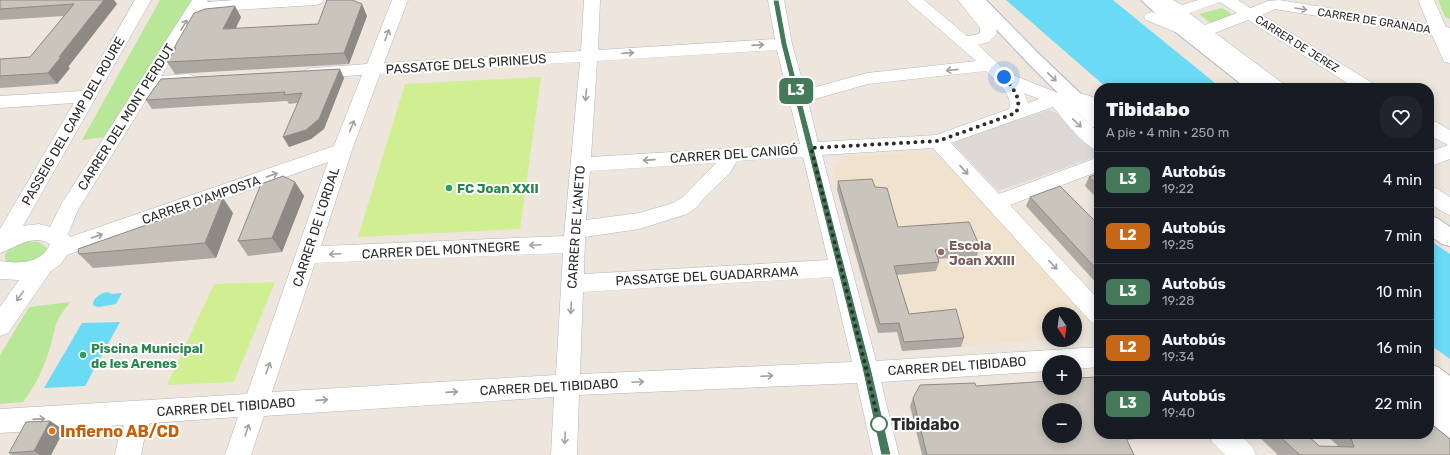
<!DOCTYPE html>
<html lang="es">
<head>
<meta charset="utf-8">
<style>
  :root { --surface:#171b24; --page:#20242c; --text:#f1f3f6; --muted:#9ea1a6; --line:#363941 }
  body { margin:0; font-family:Rubik,sans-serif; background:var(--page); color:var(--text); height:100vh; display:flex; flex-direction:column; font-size:15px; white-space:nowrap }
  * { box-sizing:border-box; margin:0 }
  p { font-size:13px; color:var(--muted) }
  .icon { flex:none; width:22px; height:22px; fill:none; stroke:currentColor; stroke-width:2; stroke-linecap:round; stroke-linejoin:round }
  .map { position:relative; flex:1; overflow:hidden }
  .side { position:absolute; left:1094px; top:83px; width:340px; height:356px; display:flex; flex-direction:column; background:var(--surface); border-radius:16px; box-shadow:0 2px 10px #0003 }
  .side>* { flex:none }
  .badge { padding:0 8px; border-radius:6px; font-size:14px; line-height:26px }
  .needle { width:26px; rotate:166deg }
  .controls { position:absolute; left:1042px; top:307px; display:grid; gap:8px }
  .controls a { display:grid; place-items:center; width:40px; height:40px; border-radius:50%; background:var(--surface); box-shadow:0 2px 10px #0003; font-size:20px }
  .you { position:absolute; width:20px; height:20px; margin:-10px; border:3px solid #fff; border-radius:50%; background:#1a73e8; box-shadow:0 0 0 6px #1a73e833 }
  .map>.badge { position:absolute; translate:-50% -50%; box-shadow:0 0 0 2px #fff }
  .round { display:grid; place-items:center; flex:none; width:42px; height:42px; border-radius:16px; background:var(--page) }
  .headline { display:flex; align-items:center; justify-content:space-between; height:68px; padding:0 12px }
  h1 { font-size:19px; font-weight:800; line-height:30px }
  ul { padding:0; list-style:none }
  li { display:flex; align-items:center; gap:12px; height:56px; padding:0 12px; border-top:1px solid var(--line) }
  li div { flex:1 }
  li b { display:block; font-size:15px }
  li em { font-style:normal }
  li .badge { min-width:44px; font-weight:700; text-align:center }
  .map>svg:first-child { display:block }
  .education { fill:#f0e2cc }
  .green { fill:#b8e797 }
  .pitch { fill:#cfef92 }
  .plaza { fill:#ded9d5 }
  .water { fill:#6bdbf5 }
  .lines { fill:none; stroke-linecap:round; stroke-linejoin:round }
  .street-casing { stroke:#b1b5c0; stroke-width:1 }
  .secondary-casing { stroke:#b1b5c0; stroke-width:2 }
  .street { fill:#fff; fill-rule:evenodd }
  .secondary { fill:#fff; fill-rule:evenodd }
  .wall { fill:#ada9a2 }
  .shaded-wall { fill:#8d8984 }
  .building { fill:#c9c4bc; stroke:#8d8984; fill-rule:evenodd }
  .oneway { stroke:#a0a0a0 }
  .line { fill:#447a5a; stroke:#fff }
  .walk { stroke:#2c2c2c; stroke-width:4; stroke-dasharray:0 7.2 }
  .leisure-dot { fill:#2e9e5b; stroke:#fff; stroke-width:1.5 }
  .education-dot { fill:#8d6e63; stroke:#fff; stroke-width:1.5 }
  .stop-dot { fill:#fff; stroke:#447a5a; stroke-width:2 }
  .food-dot { fill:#e8710a; stroke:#fff; stroke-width:1.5 }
  .labels { text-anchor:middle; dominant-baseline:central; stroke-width:4; stroke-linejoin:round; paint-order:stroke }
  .far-street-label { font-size:11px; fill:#2c2c2c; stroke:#fff }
  .street-label { font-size:13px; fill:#2c2c2c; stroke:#fff }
  .leisure-label { font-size:13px; font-weight:bold; fill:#27864d; stroke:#fff; text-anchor:start }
  .education-label { font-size:13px; font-weight:bold; fill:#785e54; stroke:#fff; text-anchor:start }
  .near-stop-label { font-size:16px; font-weight:bold; fill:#2c2c2c; stroke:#fff; text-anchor:start }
  .near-food-label { font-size:16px; font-weight:bold; fill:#c56008; stroke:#fff; text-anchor:start }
</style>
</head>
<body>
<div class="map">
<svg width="1450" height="455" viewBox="0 0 1450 455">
  <rect width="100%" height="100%" fill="#eee6dd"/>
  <path class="education" d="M923,152L943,159L1086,317L1080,336L1075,337V314H1049V339L902,351L896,332L878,333L832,169L846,156Z"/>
  <path class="green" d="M160,0H192L106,137L82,140Z
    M1438,0H1450V19L1445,17Z
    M1222,8L1234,16L1212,24L1199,14Z
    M25,241L39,242L46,247L47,251L33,263L8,262L5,260V254L11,247Z
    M70,302C66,308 61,313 58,320C54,328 54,335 51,344C46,363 36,386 23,402L0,404V355L29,307Z"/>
  <path class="pitch" d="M541,77L520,229L358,237L405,84Z
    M275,282L234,382L167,385L214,284Z"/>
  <path class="plaza" d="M1049,110L1060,114L1097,149L1095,157L998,191L952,142Z"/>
  <path class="water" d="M1006,0H1113L1221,88H1107Z
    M1429,240L1450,254V359L1429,344Z
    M107,292L112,294L122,293L116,304L99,307L94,306L93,304C94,297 100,294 107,292Z
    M120,322L85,386L44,388L82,323Z"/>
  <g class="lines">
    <defs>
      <path id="street" d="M135,0H151L23,226L39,224L50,227L62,203L192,0H208L207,2L234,0H324L322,3L316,5L201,12L161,76L188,74L194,76L197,80L194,84L154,87L78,210L68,234L70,237L334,146L362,75L313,78L307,77L304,73L307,69L313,68L367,64L392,0H408L384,63L581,51L584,0H600L598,50L775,39L768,0H784L792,44L805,90L867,73L976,61L906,0H924L967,36L975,35L980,33V28L958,0H974L996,27L997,34L989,42L978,45L1008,73L1058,93L1075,92L1090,96L1099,100V114L1077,104L1070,103L1079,114L1099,133V151C1083,146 1064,120 1053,107L951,143L999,194L1099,157V171L1010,205L1099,300V325L1091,322L933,148L822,155L876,361L1099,347V367L1075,369V362H1049V371L881,382L899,455H873L857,383L579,395L577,455H551L554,397L264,416L251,455H225L238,417L150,423L145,435L141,455H115L119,435L124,425L0,433V409L247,394L328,162L67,255L61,264L51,271L8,333L0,336V307L19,280L0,279V261C18,264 42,264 50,244C32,233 16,248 0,253V229L74,103L0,108V96L82,91ZM777,50L800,144L591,157L597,61ZM580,62L564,236L321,246L352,150L380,74ZM986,71C995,80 1014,95 1009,109L936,135L818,142L808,101L868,84ZM1024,93L1039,99L1028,103ZM803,157L828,260L584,274L585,237L639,229L687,214L697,207L703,199L729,174L737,161ZM716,163L683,197L673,203L639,213L586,220L590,171ZM563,253L556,375L272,392L315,263ZM832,277L852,362L580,374L583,292Z
        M1155,0H1173L1182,5L1198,0H1238L1250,8L1268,1L1279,0L1428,24L1418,0H1434L1446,27L1450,28V63L1444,62L1432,35L1275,9L1262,15L1374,84L1377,88H1355L1248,20L1215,33L1284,84L1287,88H1266L1198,36L1178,33L1146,20L1144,17L1146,14L1152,12L1158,14L1182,23ZM1220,2L1237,13L1205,25L1189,13Z
        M1429,120L1436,122L1450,130V159L1429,167V152L1448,145L1429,135Z
        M1429,186L1436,188L1450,197V215L1443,212L1429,203Z
        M1429,405L1438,409L1450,418V445L1441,441L1429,432Z
        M1208,434H1239L1252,446L1256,455H1225L1212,442Z"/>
      <path id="secondary" d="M969,0H986L1039,54L1099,111V128L1092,127L1027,62Z
        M1141,0H1159L1190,26L1265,84L1267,88H1246L1178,34Z
        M1429,216L1437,218L1450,227V246L1442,244L1429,235Z
        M1429,364L1438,367L1450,376V424L1441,420L1429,411Z"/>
    </defs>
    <use href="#street" class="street-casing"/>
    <use href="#secondary" class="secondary-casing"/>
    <use href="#street" class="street"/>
    <use href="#secondary" class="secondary"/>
  </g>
  <path class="wall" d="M0,0H114L117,4L68,67L70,68L57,84L0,88V59L30,57L64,16L0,20Z
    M367,16L349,64L175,74L167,62L175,49L174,48L241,17L235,29L318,24Z
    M344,78L324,129L311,139L289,147L297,103L289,104L287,101L152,109L146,100Z
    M1099,173V200L1085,186L1089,177Z
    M838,181L875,187L898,227L980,247L977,256L938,259L939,262L936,271L897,275L909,314L964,338L961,347L902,351L897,332L878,333L837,190Z
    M295,182L304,196L282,252L248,256L238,241Z
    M1030,197L1099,225V286L1026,206Z
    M233,213L216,258L93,268L79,254Z
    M976,386L1099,434H1180L1178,435L1126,440L1134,455H922L910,406L913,398Z
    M50,421L64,430L51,455H12L9,453Z
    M1256,434H1306L1319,446L1338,447L1337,445L1325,434H1429L1450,455H1278Z"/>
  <path class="shaded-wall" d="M103,0H114L117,4L68,67L70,68L57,84L48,73L59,57Z
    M362,4L367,16L349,64L344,53Z
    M235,6L241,17L230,41L223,29Z
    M340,69L344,78L324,129L311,139L289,147L283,137Z
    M295,182L304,196L282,252L272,238Z
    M223,198L233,213L216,258L205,243Z
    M50,421L64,430L51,455H40L34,451Z"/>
  <path class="building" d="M0,0H104L59,57H61L48,73L0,76V59L30,57L74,4L0,9Z
    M327,0H352L362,4L344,53L167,62L176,48H174L194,13L205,9L235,6L223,29L318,24Z
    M340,69L319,119L306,130L283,137L302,93L284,95L285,92L146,100L161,79Z
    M1099,173V186L1089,177Z
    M283,176L295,182L272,238L238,241L261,184Z
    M872,179L875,187L887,188L898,227L969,222L980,247L935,250L939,262L894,266L909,314L956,309L964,338L904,342L899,323L880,324L838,181Z
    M1060,186L1099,225V272L1030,197Z
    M223,198L205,243L79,254L78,249Z
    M1099,377V434H1124L1134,455H927L913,398L920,385L975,383L976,386L1049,381V388H1075V378ZM1049,410H1075V436H1049Z
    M50,421L34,451L9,453L26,422Z
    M1429,422L1450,439V455H1300L1277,434H1306L1319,446L1354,447L1350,435L1348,434H1429Z"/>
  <defs><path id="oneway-shaft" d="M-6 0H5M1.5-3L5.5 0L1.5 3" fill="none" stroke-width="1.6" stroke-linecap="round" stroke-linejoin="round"/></defs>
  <g class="oneway">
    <use href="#oneway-shaft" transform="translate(1301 9) rotate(9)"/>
    <use href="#oneway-shaft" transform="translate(184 25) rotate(-58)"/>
    <use href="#oneway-shaft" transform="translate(387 35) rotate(-69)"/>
    <use href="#oneway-shaft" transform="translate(758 45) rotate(-4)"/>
    <use href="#oneway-shaft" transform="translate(628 53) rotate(-4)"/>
    <use href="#oneway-shaft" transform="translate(952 70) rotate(174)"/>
    <use href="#oneway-shaft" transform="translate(1052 77) rotate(44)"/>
    <use href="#oneway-shaft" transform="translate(586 95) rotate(95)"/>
    <use href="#oneway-shaft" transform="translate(1077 123) rotate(44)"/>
    <use href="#oneway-shaft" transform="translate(352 126) rotate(-68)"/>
    <use href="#oneway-shaft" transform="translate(649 160) rotate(176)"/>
    <use href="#oneway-shaft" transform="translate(964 170) rotate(47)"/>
    <use href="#oneway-shaft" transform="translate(272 175) rotate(-19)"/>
    <use href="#oneway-shaft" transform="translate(97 236) rotate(-19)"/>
    <use href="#oneway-shaft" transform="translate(535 245) rotate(177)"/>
    <use href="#oneway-shaft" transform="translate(335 254) rotate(177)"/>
    <use href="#oneway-shaft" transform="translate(1053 265) rotate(47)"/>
    <use href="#oneway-shaft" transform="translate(20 296) rotate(126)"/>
    <use href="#oneway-shaft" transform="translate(571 308) rotate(93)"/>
    <use href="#oneway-shaft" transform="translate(268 368) rotate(-71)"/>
    <use href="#oneway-shaft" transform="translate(767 376) rotate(-3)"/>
    <use href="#oneway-shaft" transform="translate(638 382) rotate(-3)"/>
    <use href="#oneway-shaft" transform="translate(452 392) rotate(-4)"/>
    <use href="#oneway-shaft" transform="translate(322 400) rotate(-4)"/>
    <use href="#oneway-shaft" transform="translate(39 419) rotate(-4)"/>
    <use href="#oneway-shaft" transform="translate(247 430) rotate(-71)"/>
    <use href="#oneway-shaft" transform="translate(565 438) rotate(93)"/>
  </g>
  <path class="line" d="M773,0H779L787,44L872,372L891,455H881L863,372L781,44Z"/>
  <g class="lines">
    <path class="walk" d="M879,424L867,372L811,148L938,141L1016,113C1023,98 1012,88 1004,77"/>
  </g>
  <g class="leisure-dot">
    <circle cx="449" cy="188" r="4"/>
    <circle cx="83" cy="355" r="4"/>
  </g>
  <circle class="education-dot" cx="941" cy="252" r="4"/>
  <circle class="stop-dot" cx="879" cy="424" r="8"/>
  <circle class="food-dot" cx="52" cy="431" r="4"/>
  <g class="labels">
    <g class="far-street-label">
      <text transform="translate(1374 21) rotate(9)">CARRER DE GRANADA</text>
      <text transform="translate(1297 44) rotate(32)">CARRER DE JEREZ</text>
    </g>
    <g class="street-label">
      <text transform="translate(466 64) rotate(-4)">PASSATGE DELS PIRINEUS</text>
      <text transform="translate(126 117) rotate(-58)">CARRER DEL MONT PERDUT</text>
      <text transform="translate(73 121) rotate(-60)">PASSEIG DEL CAMP DEL ROURE</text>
      <text transform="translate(734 154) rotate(-4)">CARRER DEL CANIGÓ</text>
      <text transform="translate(201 200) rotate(-19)">CARRER D'AMPOSTA</text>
      <text transform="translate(316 227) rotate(-72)">CARRER DE L'ORDAL</text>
      <text transform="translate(576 227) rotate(-86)">CARRER DE L'ANETO</text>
      <text transform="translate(441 250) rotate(-3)">CARRER DEL MONTNEGRE</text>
      <text transform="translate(707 276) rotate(-3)">PASSATGE DEL GUADARRAMA</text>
      <text transform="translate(957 366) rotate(-4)">CARRER DEL TIBIDABO</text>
      <text transform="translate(549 387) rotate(-3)">CARRER DEL TIBIDABO</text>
      <text transform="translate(226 407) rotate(-4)">CARRER DEL TIBIDABO</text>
    </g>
    <g class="leisure-label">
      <text x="457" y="188">FC Joan XXII</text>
      <text x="91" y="348">Piscina Municipal<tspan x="91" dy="15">de les Arenes</tspan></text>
    </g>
    <g class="education-label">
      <text x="949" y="245">Escola<tspan x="949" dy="15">Joan XXIII</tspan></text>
    </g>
    <g class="near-stop-label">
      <text x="891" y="424">Tibidabo</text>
    </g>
    <g class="near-food-label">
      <text x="60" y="431">Infierno AB/CD</text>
    </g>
  </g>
</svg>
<div class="controls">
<a><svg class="needle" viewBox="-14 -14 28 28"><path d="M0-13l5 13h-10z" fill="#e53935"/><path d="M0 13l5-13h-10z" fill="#9ea1a6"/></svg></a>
<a>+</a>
<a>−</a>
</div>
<div class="you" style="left:1004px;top:77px"></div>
<b class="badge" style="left:796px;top:91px;background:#447a5a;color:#fff">L3</b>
<section class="side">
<div class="headline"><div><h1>Tibidabo</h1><p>A pie · 4 min · 250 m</p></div><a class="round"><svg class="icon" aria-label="heart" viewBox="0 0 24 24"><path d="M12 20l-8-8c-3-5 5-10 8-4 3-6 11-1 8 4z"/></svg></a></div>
<ul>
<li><span class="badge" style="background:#447a5a;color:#fff">L3</span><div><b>Autobús</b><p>19:22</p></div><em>4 min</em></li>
<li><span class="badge" style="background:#c46716;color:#fff">L2</span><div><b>Autobús</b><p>19:25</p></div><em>7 min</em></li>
<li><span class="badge" style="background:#447a5a;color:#fff">L3</span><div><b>Autobús</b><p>19:28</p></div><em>10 min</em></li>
<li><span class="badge" style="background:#c46716;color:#fff">L2</span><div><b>Autobús</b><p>19:34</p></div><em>16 min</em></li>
<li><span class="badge" style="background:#447a5a;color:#fff">L3</span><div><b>Autobús</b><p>19:40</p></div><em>22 min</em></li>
</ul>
</section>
</div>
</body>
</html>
